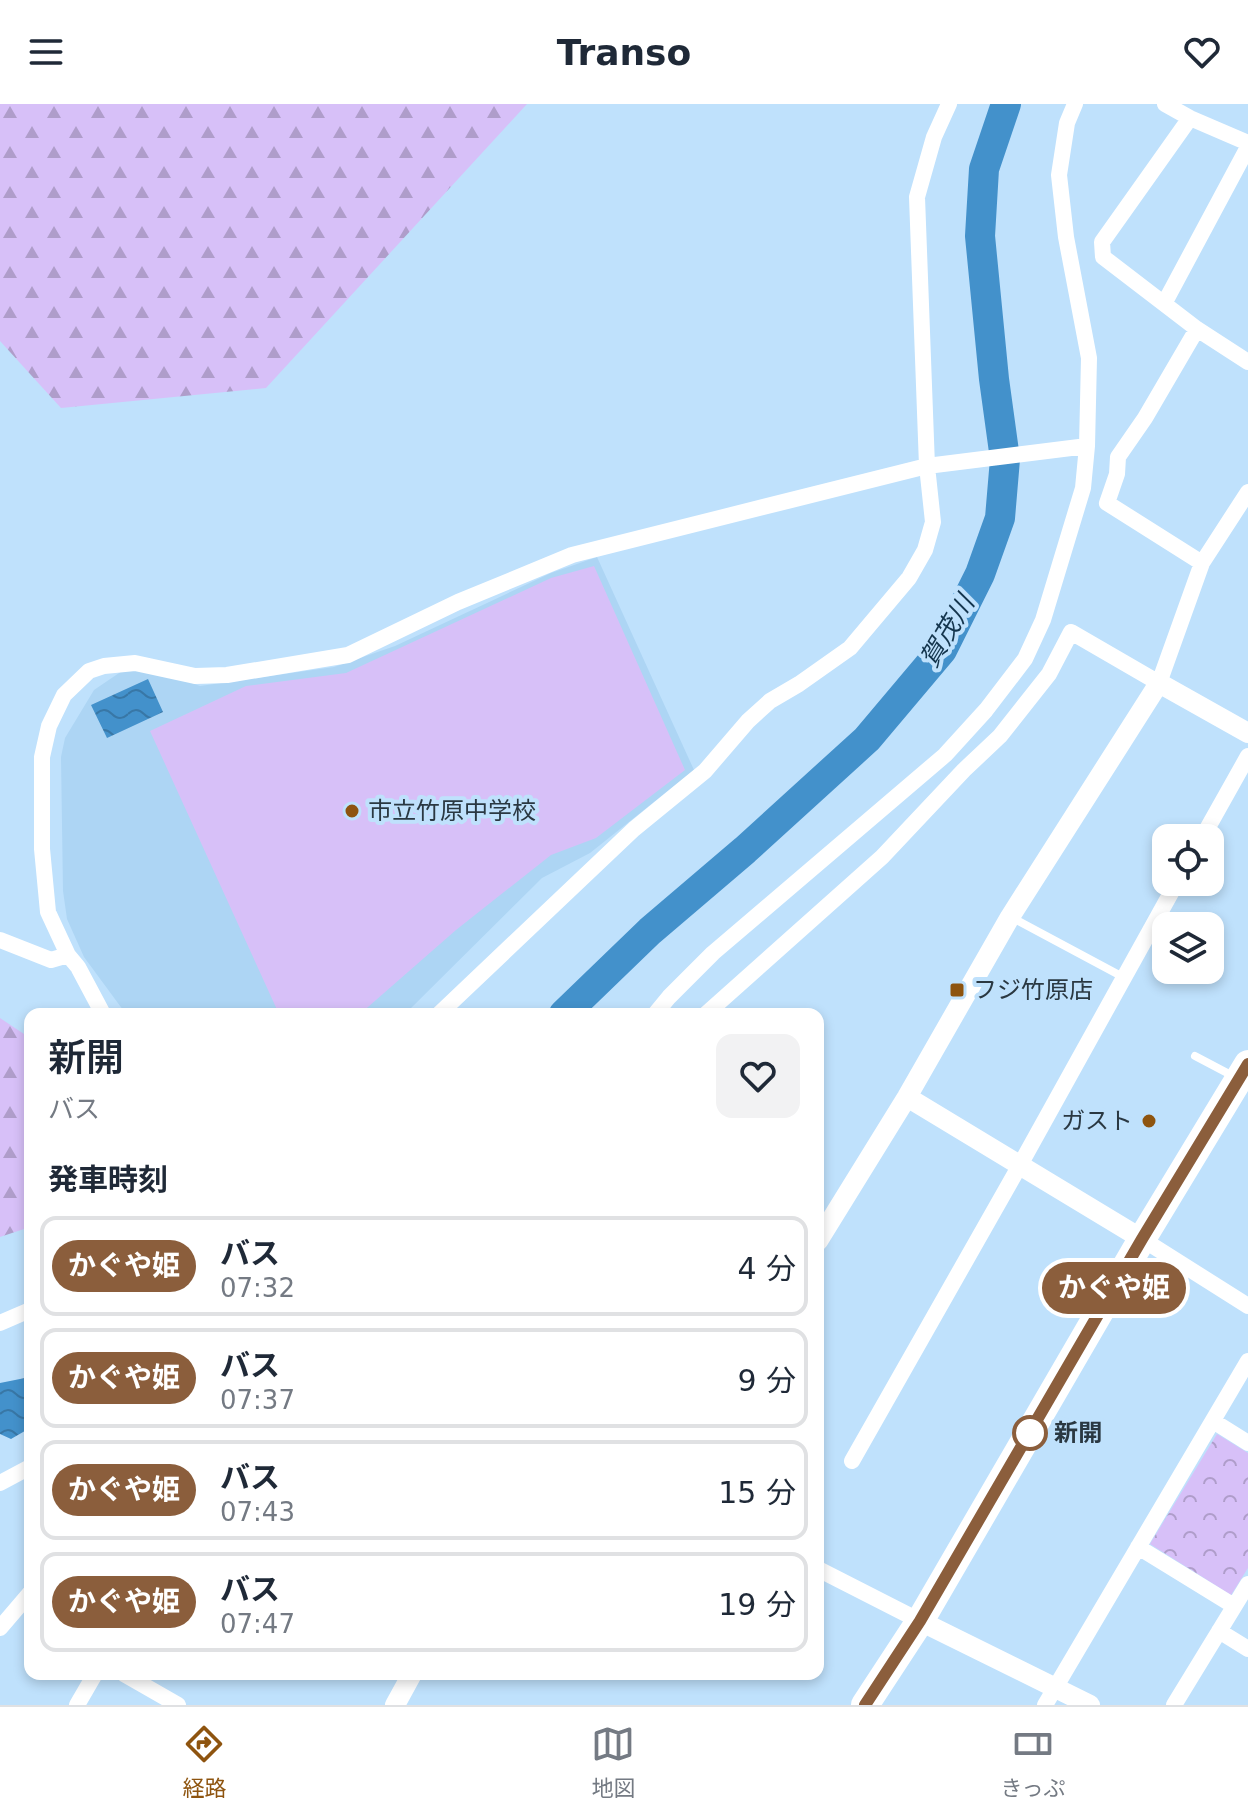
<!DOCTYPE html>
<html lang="ja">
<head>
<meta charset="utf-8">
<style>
  :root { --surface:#fff; --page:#f2f2f3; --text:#1f2937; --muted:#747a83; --line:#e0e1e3; --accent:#8e540f }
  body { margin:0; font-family:"DejaVu Sans","Noto Sans JP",sans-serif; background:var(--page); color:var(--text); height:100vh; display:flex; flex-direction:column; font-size:30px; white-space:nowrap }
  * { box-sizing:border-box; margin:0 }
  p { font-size:26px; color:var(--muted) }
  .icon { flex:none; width:44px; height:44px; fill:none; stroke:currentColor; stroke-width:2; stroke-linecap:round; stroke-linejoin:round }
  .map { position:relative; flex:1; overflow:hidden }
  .details { position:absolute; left:24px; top:904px; width:800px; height:672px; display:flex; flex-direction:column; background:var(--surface); border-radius:16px; box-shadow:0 4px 12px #0003 }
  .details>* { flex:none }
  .badge { padding:0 16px; border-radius:26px; font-size:28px; line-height:52px }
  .tools { position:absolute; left:1152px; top:720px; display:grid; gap:16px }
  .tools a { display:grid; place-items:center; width:72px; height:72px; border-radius:16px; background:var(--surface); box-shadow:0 4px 12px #0003; font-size:40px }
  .map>.badge { position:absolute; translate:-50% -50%; box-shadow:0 0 0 4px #fff }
  h2 { padding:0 24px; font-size:30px; line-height:72px }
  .round { display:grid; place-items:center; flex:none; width:84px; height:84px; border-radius:16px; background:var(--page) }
  .summary { display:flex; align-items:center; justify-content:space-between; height:136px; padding:0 24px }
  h1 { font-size:38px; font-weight:600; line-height:60px }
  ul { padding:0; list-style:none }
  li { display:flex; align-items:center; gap:24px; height:100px; margin:0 16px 12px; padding:0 8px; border:4px solid var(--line); border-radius:16px }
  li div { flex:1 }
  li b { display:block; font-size:30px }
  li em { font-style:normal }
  li .badge { min-width:88px; font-weight:700; text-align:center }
  header { display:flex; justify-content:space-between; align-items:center; height:104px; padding:0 24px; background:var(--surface); font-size:36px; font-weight:600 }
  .dock { display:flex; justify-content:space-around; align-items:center; height:112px; border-top:2px solid var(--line); background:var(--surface); font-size:22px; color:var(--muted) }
  .dock a { display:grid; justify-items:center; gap:4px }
  .dock .selected { color:var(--accent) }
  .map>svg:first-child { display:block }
  .built { fill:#add5f4 }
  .forest { fill:url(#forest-firs) }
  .park { fill:url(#park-crowns) }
  .pitch { fill:#d7c0f8 }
  .water { fill:url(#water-waves) }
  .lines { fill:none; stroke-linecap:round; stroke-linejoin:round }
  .river { stroke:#4391cb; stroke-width:30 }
  .service { stroke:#fff; stroke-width:8 }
  .minor { stroke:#fff; stroke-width:16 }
  .tertiary { stroke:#fff; stroke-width:20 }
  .trunk { stroke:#fff; stroke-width:28 }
  .line-casing { stroke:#fff; stroke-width:18 }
  .line { stroke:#8b5e3c; stroke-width:12 }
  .poi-dot { fill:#8e540f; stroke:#bfe1fc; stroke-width:3 }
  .stop-dot { fill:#fff; stroke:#8b5e3c; stroke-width:4 }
  .labels { text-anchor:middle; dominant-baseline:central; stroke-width:8; stroke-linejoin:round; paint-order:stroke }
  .poi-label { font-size:24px; fill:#2a3842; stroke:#bfe1fc; text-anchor:start }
  .stop-label { font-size:24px; font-weight:bold; fill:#2a3842; stroke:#bfe1fc; text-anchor:start }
  .water-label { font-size:26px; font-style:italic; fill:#14354d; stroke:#bfe1fc }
</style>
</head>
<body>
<header><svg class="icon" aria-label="menu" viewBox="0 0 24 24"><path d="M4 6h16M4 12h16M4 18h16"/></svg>Transo<svg class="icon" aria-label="heart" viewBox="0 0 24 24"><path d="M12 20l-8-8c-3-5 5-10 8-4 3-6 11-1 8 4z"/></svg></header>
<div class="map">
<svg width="1248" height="1601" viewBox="0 0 1248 1601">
  <defs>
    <pattern id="forest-firs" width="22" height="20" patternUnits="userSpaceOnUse" patternTransform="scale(2)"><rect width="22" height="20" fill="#d7c0f8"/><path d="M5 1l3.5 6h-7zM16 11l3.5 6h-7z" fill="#af9dca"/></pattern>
    <pattern id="park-crowns" width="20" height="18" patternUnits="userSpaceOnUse" patternTransform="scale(2)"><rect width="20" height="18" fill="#d7c0f8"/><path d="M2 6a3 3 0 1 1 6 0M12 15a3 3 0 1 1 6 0" fill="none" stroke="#af9dca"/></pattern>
    <pattern id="water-waves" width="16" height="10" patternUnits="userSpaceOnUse" patternTransform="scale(2)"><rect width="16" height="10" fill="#4391cb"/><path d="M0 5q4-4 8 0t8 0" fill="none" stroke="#3877a6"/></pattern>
  </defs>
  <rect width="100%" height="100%" fill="#bfe1fc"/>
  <path class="built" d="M597,453L694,666L590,749L542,774L405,910H126L84,853L67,815L63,787L61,653L65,634L94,586L122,567H159L200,582L334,563L395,542L551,469Z"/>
  <path class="forest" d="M0,0H527L266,284L61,304L0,237Z
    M0,914L30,934V1123L0,1133Z"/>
  <path class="park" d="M1217,1330L1248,1349V1464L1231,1491L1150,1440Z"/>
  <path class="pitch" d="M594,462L685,666L596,734L551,751L456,826L360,910H279L150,627L246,582L346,569L551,474Z"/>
  <path class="water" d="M148,575L163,608L107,634L91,601Z
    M30,1273V1324L11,1335L0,1330V1279Z"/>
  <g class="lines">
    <path class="river" d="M564,910L650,827L745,746L867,635L942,546L980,470L1000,414L1005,355L994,275L980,132L984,65L1006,0"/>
    <path class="service" d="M1011,813L1123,873
      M1195,952L1233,972"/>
    <path class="minor" d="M1165,0L1190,14L1248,39
      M1190,14L1102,138L1103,153L1197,225L1248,258
      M1165,198L1248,43
      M1197,225L1145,314L1118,353L1117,370L1107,399L1202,459
      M1202,734L1248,652
      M0,836L51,856L68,851
      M103,910L78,863L68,851L48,808L42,745V653L49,622L64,591L89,567L104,562L135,559L195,572L227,571L348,551L458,498L572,451L927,362L1087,342
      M439,910L634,725L705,667L748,617L770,597L799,580L850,544L909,474L925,446L933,418L927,362L917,93L934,33L949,0
      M655,910L669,893L713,849L945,651L986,606L1025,555L1043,516L1083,384L1087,342L1089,254L1066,133L1059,71L1067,19L1075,0
      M706,910L882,753L964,666L1000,632L1049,570L1071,528L1159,579L1202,459L1248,388
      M1142,1135L1248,1202
      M0,1219L30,1206
      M1213,1317L1248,1339
      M852,1357L1020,1061L1177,778
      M0,1379L30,1363
      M1138,1443L1234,1502
      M818,1465L920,1517
      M0,1524L30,1489
      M1219,1527L1248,1545
      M124,1570L178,1601
      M77,1601L95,1570
      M1045,1601L1248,1257
      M1174,1601L1248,1480"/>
    <path class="tertiary" d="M907,993L1142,1135
      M818,1137L907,993L1010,813L1159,579L1248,629
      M920,1517L1090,1601
      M395,1601L412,1570"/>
    <path class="trunk" d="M865,1601L920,1517L1142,1135L1248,960"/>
  </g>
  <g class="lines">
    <defs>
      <path id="line" d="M865,1601L920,1517L1142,1135L1248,960"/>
    </defs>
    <use href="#line" class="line-casing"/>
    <use href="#line" class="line"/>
  </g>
  <g class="poi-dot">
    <circle cx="352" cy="707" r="8"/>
    <rect x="949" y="878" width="16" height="16" rx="4"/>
    <circle cx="1149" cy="1017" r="8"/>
  </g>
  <circle class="stop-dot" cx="1030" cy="1329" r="16"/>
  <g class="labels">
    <g class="poi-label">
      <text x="368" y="707">市立竹原中学校</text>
      <text x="973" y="886">フジ竹原店</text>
      <text x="1133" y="1017" text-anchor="end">ガスト</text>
    </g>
    <g class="stop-label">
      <text x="1054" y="1329">新開</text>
    </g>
    <g class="water-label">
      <text transform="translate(947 527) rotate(-59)">賀茂川</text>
    </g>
  </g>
</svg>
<div class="tools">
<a><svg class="icon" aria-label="locate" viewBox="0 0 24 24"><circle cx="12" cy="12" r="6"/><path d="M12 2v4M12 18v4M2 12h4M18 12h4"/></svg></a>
<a><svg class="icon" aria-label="layers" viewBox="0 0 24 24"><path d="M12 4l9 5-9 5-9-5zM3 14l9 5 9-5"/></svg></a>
</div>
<b class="badge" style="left:1114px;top:1184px;background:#8b5e3c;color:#fff">かぐや姫</b>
<section class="details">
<div class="summary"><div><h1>新開</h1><p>バス</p></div><a class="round"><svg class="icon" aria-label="heart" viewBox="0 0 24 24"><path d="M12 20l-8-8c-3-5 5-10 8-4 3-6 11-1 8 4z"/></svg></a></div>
<h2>発車時刻</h2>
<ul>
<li><span class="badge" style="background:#8b5e3c;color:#fff">かぐや姫</span><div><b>バス</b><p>07:32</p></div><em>4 分</em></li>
<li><span class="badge" style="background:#8b5e3c;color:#fff">かぐや姫</span><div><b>バス</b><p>07:37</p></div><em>9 分</em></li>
<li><span class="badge" style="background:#8b5e3c;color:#fff">かぐや姫</span><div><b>バス</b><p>07:43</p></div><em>15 分</em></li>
<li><span class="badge" style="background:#8b5e3c;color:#fff">かぐや姫</span><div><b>バス</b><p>07:47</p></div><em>19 分</em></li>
</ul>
</section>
</div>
<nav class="dock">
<a class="selected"><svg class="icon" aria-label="directions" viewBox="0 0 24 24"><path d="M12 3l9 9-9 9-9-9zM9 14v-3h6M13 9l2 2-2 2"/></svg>経路</a>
<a><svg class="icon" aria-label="map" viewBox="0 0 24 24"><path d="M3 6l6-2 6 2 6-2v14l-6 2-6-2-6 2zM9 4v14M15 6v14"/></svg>地図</a>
<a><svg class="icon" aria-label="tickets" viewBox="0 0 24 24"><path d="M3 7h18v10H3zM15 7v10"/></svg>きっぷ</a>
</nav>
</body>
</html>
